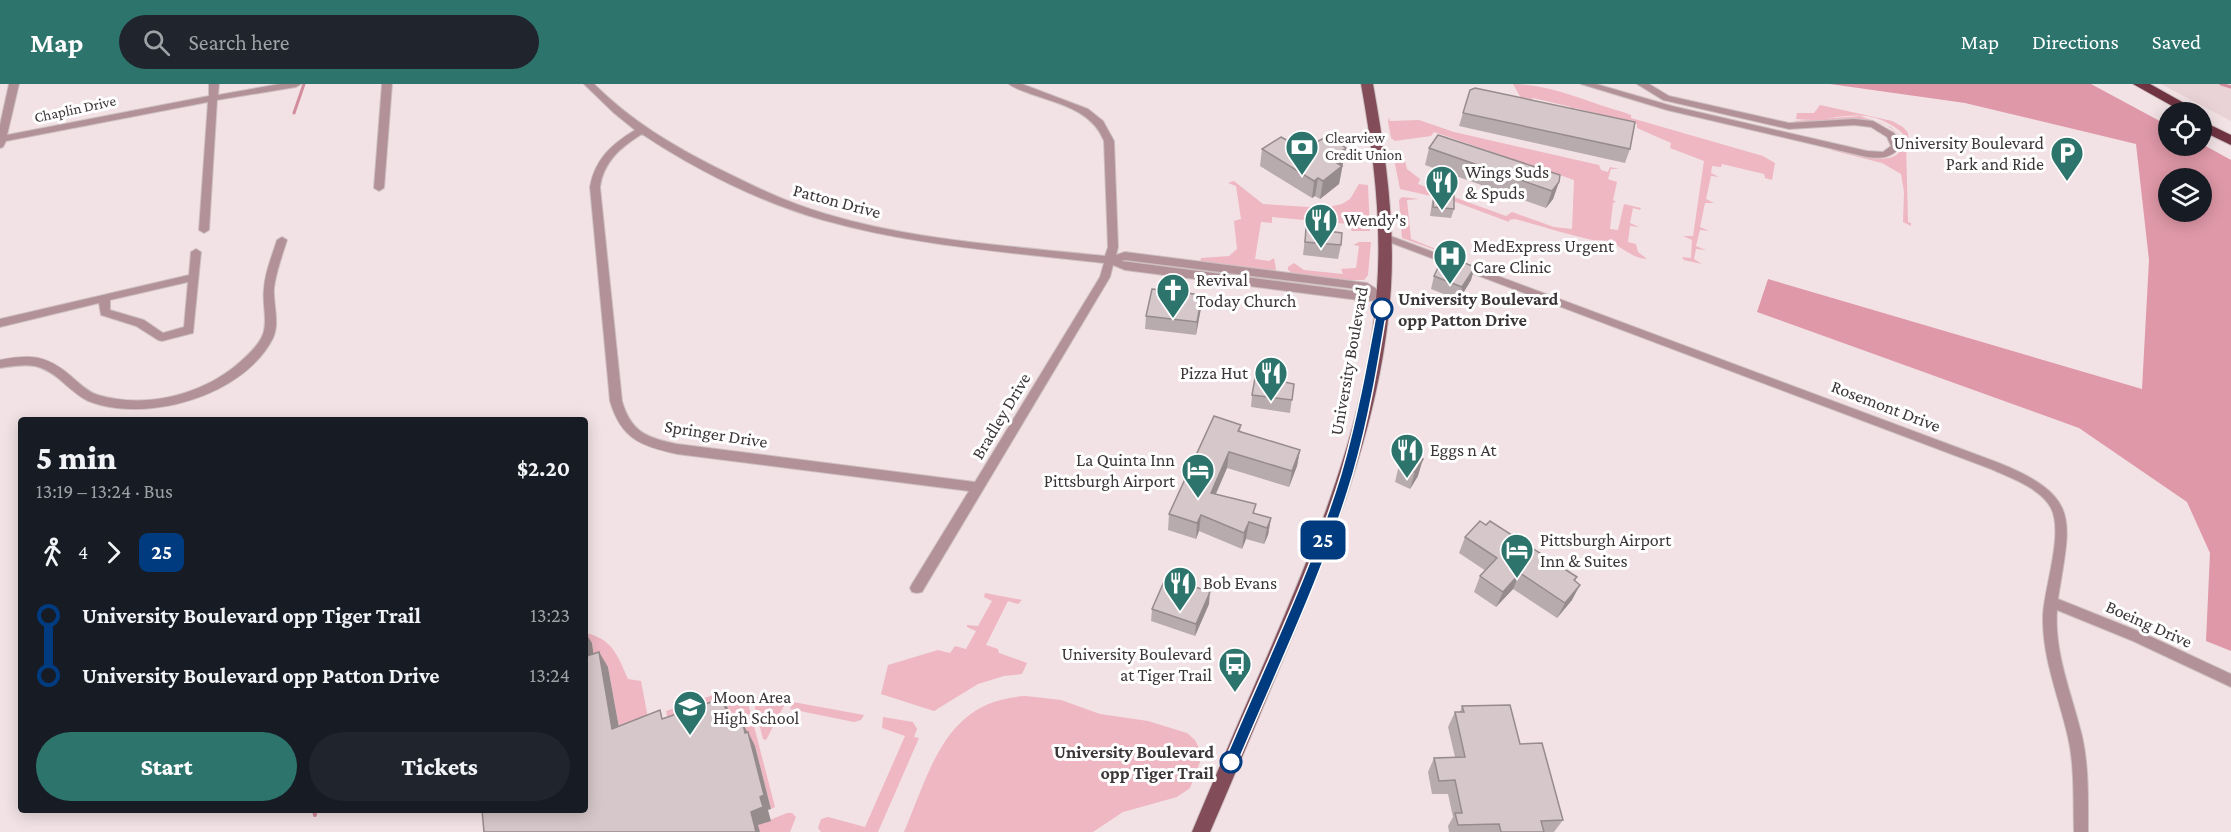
<!DOCTYPE html>
<html lang="en">
<head>
<meta charset="utf-8">
<style>
  :root { --surface:#171b24; --page:#20242c; --text:#f1f3f6; --muted:#9ea1a6; --accent:#2c746c }
  body { margin:0; font-family:"Crimson Pro",serif; background:var(--page); color:var(--text); height:100vh; display:flex; flex-direction:column; font-size:22px; white-space:nowrap }
  * { box-sizing:border-box; margin:0 }
  p { font-size:20px; color:var(--muted) }
  .icon { flex:none; width:33px; height:33px; fill:none; stroke:currentColor; stroke-width:2; stroke-linecap:round; stroke-linejoin:round }
  .map { position:relative; flex:1; overflow:hidden }
  .sheet { position:absolute; left:18px; top:333px; width:570px; height:396px; display:flex; flex-direction:column; background:var(--surface); border-radius:6px; box-shadow:0 3px 15px #0003 }
  .sheet>* { flex:none }
  .badge { padding:0 12px; border-radius:9px; font-size:21px; line-height:39px }
  .fabs { position:absolute; left:2158px; top:18px; display:grid; gap:12px }
  .fabs a { display:grid; place-items:center; width:54px; height:54px; border-radius:50%; background:var(--surface); box-shadow:0 3px 15px #0003; font-size:30px }
  .map>.badge { position:absolute; translate:-50% -50%; box-shadow:0 0 0 3px #fff }
  .legs { display:flex; align-items:center; gap:9px; height:66px; padding:0 18px; font-size:20px }
  .legs p { margin-inline-start:auto }
  .summary { display:flex; align-items:center; justify-content:space-between; height:102px; padding:0 18px }
  h1 { font-size:33px; font-weight:800; line-height:45px }
  .action { display:flex; gap:12px; margin-top:auto; padding:12px 18px }
  .action a { flex:1; height:69px; border-radius:36px; background:var(--accent); color:#fff; font-size:24px; font-weight:800; line-height:69px; text-align:center }
  .action a+a { background:var(--page); color:var(--text) }
  ul { padding:0 18px; list-style:none }
  li { display:flex; align-items:center; gap:21px; height:60px; font-size:22px }
  li i { display:grid; place-items:center; width:9px; height:100%; margin:0 8px; background:currentColor }
  li i::after { content:''; width:15px; height:15px; margin:-8px; border:4px solid; border-radius:50%; background:var(--surface) }
  li p { margin-inline-start:auto }
  li:first-child i { background:linear-gradient(#0000 50%,currentColor 0) }
  li:last-child i { background:linear-gradient(currentColor 50%,#0000 0) }
  header { display:flex; align-items:center; gap:36px; box-sizing:border-box; height:84px; padding:0 30px; background:var(--accent); color:#fff }
  header strong { font-size:28px }
  nav { display:flex; gap:33px; margin-inline-start:auto; font-size:21px }
  .search { width:420px; height:54px; background:var(--page); display:flex; align-items:center; gap:15px; box-sizing:border-box; padding:0 21px; border-radius:33px; color:var(--muted); font-size:22px }
  .map>svg:first-child { display:block }
  .built { fill:#ead3d7 }
  .green { fill:#eeb7c2 }
  .forest { fill:#df98a7; fill-rule:evenodd }
  .lines { fill:none; stroke-linecap:round; stroke-linejoin:round }
  .stream-far1 { stroke:#d28c9b; stroke-width:3 }
  .stream { stroke:#d28c9b; stroke-width:4 }
  .street-casing { stroke:#cec0c2; stroke-width:2 }
  .primary-casing { stroke:#cec0c2; stroke-width:2 }
  .highway-casing { stroke:#cec0c2; stroke-width:2 }
  .street { fill:#b29298; fill-rule:evenodd }
  .primary { fill:#824c59; fill-rule:evenodd }
  .highway { fill:#6f3342; fill-rule:evenodd }
  .wall { fill:#b8abae }
  .shaded-wall { fill:#968b8d }
  .building { fill:#d6c7ca; stroke:#968b8d; stroke-width:1.5 }
  .line-1 { fill:#003b80; stroke:#fff; stroke-width:1.5 }
  .stop-1-dot { fill:#fff; stroke:#003b80; stroke-width:3 }
  .labels { text-anchor:middle; dominant-baseline:central; stroke-width:6; stroke-linejoin:round; paint-order:stroke }
  .far-street-label { font-size:15px; fill:#3c3637; stroke:#fff }
  .far-poi-label { font-size:15px; fill:#3c3637; stroke:#fff; text-anchor:start }
  .poi-label { font-size:18px; fill:#3c3637; stroke:#fff; text-anchor:start }
  .street-label { font-size:18px; fill:#3c3637; stroke:#fff }
  .stop-label { font-size:18px; font-weight:bold; fill:#3c3637; stroke:#fff; text-anchor:start }
</style>
</head>
<body>
<header>
<strong>Map</strong>
<div class="search"><svg class="icon" aria-label="search" viewBox="0 0 24 24"><circle cx="10" cy="10" r="6"/><path d="M15 15l6 6"/></svg>Search here</div>
<nav><a>Map</a><a>Directions</a><a>Saved</a></nav>
</header>
<div class="map">
<svg width="2231" height="748" viewBox="0 0 2231 748">
  <rect width="100%" height="100%" fill="#f2e2e5"/>
  <path class="built" d="M2161,0H2231V37Z"/>
  <path class="green" d="M1513,0C1552,0 1589,19 1626,29L1631,31V34L1763,72L1775,79L1772,96L1765,94L1764,90L1722,80L1721,83L1712,82L1711,89L1719,93L1711,92L1706,115L1714,119H1705L1700,143L1709,147L1700,146L1696,162L1706,166L1696,165L1694,175L1702,180L1684,176L1682,173L1691,174L1692,156L1683,152H1693L1704,77L1670,64L1671,59L1637,44V40L1575,24L1573,28L1570,27L1571,23L1533,14L1531,17L1521,14Z
    M1820,21L1892,37L1903,43L1908,49L1909,62C1907,53 1902,48 1896,44C1861,19 1831,40 1796,35L1797,29H1814Z
    M1860,32L1891,43L1906,58L1908,138L1911,139V142L1903,138L1904,108L1901,90L1882,79L1831,66C1849,66 1894,88 1903,62C1893,21 1824,40 1795,40V37Z
    M1389,33L1390,37L1419,36L1454,48L1599,81L1601,86L1608,88L1610,83L1619,85H1611L1608,95L1617,98L1613,116L1616,118L1613,119L1610,145L1618,146L1624,120L1641,124L1640,126L1633,124L1630,139L1639,143L1630,142L1628,158L1636,160L1638,168L1647,175C1636,175 1624,166 1615,160C1609,155 1599,157 1592,156C1566,150 1541,142 1515,135L1509,136V138L1453,117L1400,105L1393,70L1395,67L1403,69L1407,85L1420,95L1418,100L1506,132L1512,128L1554,143L1572,145L1574,96L1434,48L1431,52L1395,57L1391,54L1388,38Z
    M1234,97L1263,120L1323,124L1342,120L1350,115L1359,100L1368,101L1370,147H1352L1348,140L1272,133V139L1261,138L1255,175L1269,177L1274,174L1276,185L1274,188L1200,178L1201,174L1229,172L1237,165L1234,137L1241,135L1236,102L1228,99Z
    M1402,113L1419,115L1407,116L1411,155L1458,174L1402,154L1399,116Z
    M1359,158H1371L1368,191L1364,196H1342L1295,191L1288,186V183L1294,179L1304,186L1343,190L1341,185L1356,184L1359,162L1353,161Z
    M985,509L1022,516L1018,520L1008,517L986,561L998,565L999,569L1027,579L1022,590L1004,592L978,600L934,627L881,610L888,581L938,566L950,569L955,562L966,565L976,547L967,543V541L978,542L992,517L984,513Z
    M585,549C612,554 618,572 628,595L641,597L651,650L620,649L608,583L596,587L592,559Z
    M722,608L741,611L748,619L775,723L771,725L755,662L669,641L666,627Z
    M1026,612L1061,616L1100,630L1148,637L1187,649L1195,656L1201,668L1200,678L1190,704L1177,713L1123,728L1093,748H904C931,685 945,616 1026,612Z
    M757,613L786,618L766,656L763,655L753,616V613Z
    M793,618L864,631L861,636L854,638L790,625Z
    M883,633L913,638L917,645L914,653L919,654L878,748H821L818,744L821,735L828,733L865,743L905,652L882,644Z
    M787,729H792L796,733L790,748H760L758,741Z"/>
  <path class="forest" d="M1830,0H2091L2169,42V62L2202,60L2231,76V567L2206,557L2210,469L2187,418L2079,344L1757,228L1768,195L2142,305L2149,176L2136,60L1965,19ZM2169,94H2202V128H2169Z"/>
  <g class="lines">
    <path class="stream-far1" d="M2221,0L2231,3
      M294,29L304,0"/>
    <path class="stream" d="M314,726L315,731"/>
    <defs>
      <path id="street" d="M9,0H19L7,51L209,12V0H219L218,11L280,0H301L296,3L217,16L209,146L204,149L199,146L208,18L6,57L3,63L0,64V41Z
        M382,0H392L384,104L379,107L374,104Z
        M584,0H594C631,37 672,61 717,84C753,102 788,119 826,130C916,157 1012,162 1105,172L1108,163L1104,57C1092,26 1059,20 1031,10C1024,7 1015,5 1009,0H1022L1088,25L1103,37L1114,57L1118,163L1116,171L1125,168L1367,199L1388,212L1383,216L1366,217L1125,186L1113,181L1110,193L922,508L917,509L912,508L910,504L912,500L969,407L677,370C641,362 621,355 610,317L590,103C595,75 612,60 635,46L614,29ZM642,50C694,85 762,119 823,136C915,162 1009,168 1104,179L1100,193L975,398L677,360C647,354 631,348 622,317L600,103C604,77 620,64 642,50ZM1125,176L1365,206L1369,209L1121,177Z
        M1581,0H1596L1672,22L1867,67L1883,68L1891,62L1887,53L1871,43L1854,41L1789,45L1663,16L1637,0H1649L1669,12L1789,39L1854,35L1873,37L1894,49L1901,62C1892,74 1881,75 1867,73L1667,26Z
        M1385,150L1999,379C2083,413 2070,437 2058,515L2143,549L2231,590V603L2133,557L2057,526C2054,570 2072,610 2082,652C2089,683 2088,716 2088,748H2074C2073,716 2075,684 2068,653C2059,613 2042,574 2043,532C2044,504 2064,449 2051,424C2040,404 2011,394 1991,385L1381,155L1380,153L1381,151Z
        M282,153L287,156C282,172 276,188 274,204C273,221 280,239 273,254C244,312 146,340 88,317C80,313 73,307 66,301C42,279 31,279 0,284V276C31,270 47,271 72,293C80,300 88,308 98,311C145,325 203,311 240,278C248,271 259,261 263,250C268,236 262,220 264,205C265,188 272,172 277,156Z
        M196,165L201,168L193,249L162,257L158,256L136,242L101,231L99,219L0,243V235L189,191L191,168ZM188,198L184,243L163,249L144,236L110,226V216Z"/>
      <path id="primary" d="M1361,0H1373C1385,67 1395,135 1391,203C1383,331 1335,451 1286,568C1261,628 1236,688 1210,748H1192C1217,688 1243,628 1269,568C1319,451 1368,332 1377,204C1382,135 1373,67 1361,0Z"/>
      <path id="highway" d="M2133,0H2150L2200,28H2183Z
        M2202,37L2231,51V61L2202,47Z"/>
    </defs>
    <use href="#street" class="street-casing"/>
    <use href="#primary" class="primary-casing"/>
    <use href="#highway" class="highway-casing"/>
    <use href="#street" class="street"/>
    <use href="#primary" class="primary"/>
    <use href="#highway" class="highway"/>
  </g>
  <path class="wall" d="M1463,29L1630,65L1625,79L1459,42Z
    M1346,64L1339,100L1320,115L1315,112L1312,114L1260,82L1262,65Z
    M1429,64L1559,98L1553,115L1546,124L1425,81Z
    M1434,110L1454,125L1451,134L1430,132L1432,118Z
    M1306,144L1341,161L1338,175L1303,171Z
    M1434,192L1471,196L1459,216L1431,205Z
    M1202,211L1201,224L1196,251L1145,245L1146,232Z
    M1280,297L1294,300L1290,329L1251,323L1252,311Z
    M1241,341L1240,348L1300,366L1297,382L1289,403L1227,384L1216,410L1255,430L1271,434L1268,451L1264,460L1246,455L1242,465L1199,447L1196,455L1168,446L1169,430Z
    M1408,368L1418,392L1410,405L1395,398L1399,381Z
    M1465,453L1577,493L1575,497L1572,516L1557,534L1513,505L1496,523L1474,508L1480,492L1486,487L1459,469Z
    M1209,520L1195,552L1151,537L1152,525Z
    M1462,622L1520,660L1563,736L1554,748H1449L1448,742L1453,733L1448,710H1432L1428,688L1434,674L1455,673L1448,643L1455,628H1460Z"/>
  <path class="shaded-wall" d="M1346,64L1339,100L1320,115L1323,97L1330,75Z
    M1318,94L1315,112L1312,114L1314,97Z
    M1559,98L1553,115L1546,124L1552,107Z
    M1475,183L1471,196L1459,216L1462,203Z
    M1202,211L1201,224L1196,251L1197,238Z
    M1300,366L1297,382L1289,403L1292,387Z
    M1229,368L1227,384L1209,425L1211,409Z
    M1423,375L1418,392L1410,405L1415,388Z
    M1201,431L1199,447L1196,455L1197,439Z
    M1271,434L1268,451L1264,460L1267,444Z
    M1249,438L1246,455L1242,465L1244,449Z
    M1520,489L1513,505L1496,523L1503,508Z
    M1580,501L1572,516L1557,534L1565,519Z
    M1210,508L1209,520L1195,552L1196,540Z
    M585,548L592,559L596,587L587,572L585,562Z
    M599,568L608,583L622,660L612,645Z
    M723,614L730,629L738,658L730,644Z
    M743,640L750,653L748,648L755,662L771,725L768,726L771,737L758,741L760,748H756L751,728L760,713Z"/>
  <path class="building" d="M1475,4L1635,38L1630,65L1463,29L1470,6Z
    M1438,51L1560,91L1559,98L1552,107L1429,64Z
    M1281,53L1303,65L1326,53L1331,54L1346,64L1330,75L1342,82L1323,97L1318,94L1314,97L1262,65Z
    M1434,110L1454,112V125L1433,123Z
    M1306,144L1342,149L1341,161L1305,158Z
    M1444,171L1475,183L1462,203L1434,192Z
    M1152,205L1202,211L1197,238L1146,232Z
    M1269,293L1281,295L1280,297L1294,300L1292,316L1252,311L1255,294L1269,296Z
    M1214,332L1241,341L1238,347L1300,366L1292,387L1229,368L1211,409L1256,420L1253,429L1271,434L1267,444L1249,438L1244,449L1201,431L1197,439L1169,430Z
    M1408,368L1423,375L1415,388L1399,381Z
    M1480,437L1486,441L1490,437L1577,493L1574,496L1580,501L1565,519L1520,489L1503,508L1480,492L1497,474L1465,453Z
    M1166,493L1210,508L1196,540L1152,525Z
    M585,562L587,572L599,568L612,645L660,626L662,635L723,614L730,644L743,640L745,649L748,648L764,711L760,713L763,723L751,728L756,748H484L482,726H585Z
    M1510,621L1520,660L1542,659L1563,736L1541,737L1544,748H1501L1499,740L1458,741L1455,729H1462L1455,696L1439,697L1434,674L1465,673L1455,628H1464L1462,622Z"/>
  <path class="line-1" d="M1382,221L1387,225C1378,280 1369,335 1353,390C1324,488 1278,583 1238,678L1236,682L1231,684L1226,682L1224,678C1264,583 1311,488 1341,390C1357,335 1367,280 1377,225Z"/>
  <defs>
    <symbol id="bank-pin" viewBox="-11 -11 22 30"><path d="M0 17L-7.5 6A9.5 9.5 0 1 1 7.5 6Z" fill="#2c746c" stroke="#fff"/><path d="M-6-4H6V4H-6ZM0-2.3a2.3 2.3 0 1 0 0 4.6a2.3 2.3 0 1 0 0-4.6Z" fill="#fff"/></symbol>
    <symbol id="parking-pin" viewBox="-11 -11 22 30"><path d="M0 17L-7.5 6A9.5 9.5 0 1 1 7.5 6Z" fill="#2c746c" stroke="#fff"/><path d="M-3.5-5.5H1a3.5 3.5 0 0 1 0 7H-1V5.5H-3.5ZM-1-3.4V-.6H.8a1.4 1.4 0 0 0 0-2.8Z" fill="#fff"/></symbol>
    <symbol id="restaurant-pin" viewBox="-11 -11 22 30"><path d="M0 17L-7.5 6A9.5 9.5 0 1 1 7.5 6Z" fill="#2c746c" stroke="#fff"/><path d="M-5-6h1v4h1v-4h1v4h1v-4h1v5L-1.5 .5V6h-2V.5L-5-1ZM5-6V6H3V1.5H1.5Q1.5-4 5-6Z" fill="#fff"/></symbol>
    <symbol id="hospital-pin" viewBox="-11 -11 22 30"><path d="M0 17L-7.5 6A9.5 9.5 0 1 1 7.5 6Z" fill="#2c746c" stroke="#fff"/><path d="M-5-5h3v3.5h4V-5h3V5h-3V1.5h-4V5h-3Z" fill="#fff"/></symbol>
    <symbol id="church-pin" viewBox="-11 -11 22 30"><path d="M0 17L-7.5 6A9.5 9.5 0 1 1 7.5 6Z" fill="#2c746c" stroke="#fff"/><path d="M-1.2-6h2.4v3.5h3.3v2.4h-3.3V6h-2.4V-.1h-3.3v-2.4h3.3Z" fill="#fff"/></symbol>
    <symbol id="hotel-pin" viewBox="-11 -11 22 30"><path d="M0 17L-7.5 6A9.5 9.5 0 1 1 7.5 6Z" fill="#2c746c" stroke="#fff"/><path d="M-6-4.5h1.5V1H6V5H4.5V3h-9V5H-6ZM-4 0a1.8 1.8 0 1 1 3.6 0ZM.5 0V-2.5h3Q6-2.5 6 0Z" fill="#fff"/></symbol>
    <symbol id="bus-pin" viewBox="-11 -11 22 30"><path d="M0 17L-7.5 6A9.5 9.5 0 1 1 7.5 6Z" fill="#2c746c" stroke="#fff"/><path d="M-5-6H5V4H4V6H2V4H-2V6H-4V4H-5ZM-3.5-4V0h7V-4ZM-3.5 1.2v1.5H-2V1.2ZM2 1.2v1.5H3.5V1.2Z" fill="#fff"/></symbol>
    <symbol id="school-pin" viewBox="-11 -11 22 30"><path d="M0 17L-7.5 6A9.5 9.5 0 1 1 7.5 6Z" fill="#2c746c" stroke="#fff"/><path d="M0-5L7-2L0 1L-7-2ZM-4 1L0 2.5L4 1V4Q0 6-4 4Z" fill="#fff"/></symbol>
  </defs>
  <g fill-rule="evenodd">
    <use href="#bank-pin" x="1283" y="44" width="38" height="52"/>
    <use href="#parking-pin" x="2048" y="50" width="38" height="52"/>
    <use href="#restaurant-pin" x="1423" y="79" width="38" height="52"/>
    <use href="#restaurant-pin" x="1302" y="117" width="38" height="52"/>
    <use href="#hospital-pin" x="1431" y="153" width="38" height="52"/>
    <use href="#church-pin" x="1154" y="187" width="38" height="52"/>
    <use href="#restaurant-pin" x="1252" y="270" width="38" height="52"/>
    <use href="#restaurant-pin" x="1388" y="347" width="38" height="52"/>
    <use href="#hotel-pin" x="1179" y="367" width="38" height="52"/>
    <use href="#hotel-pin" x="1498" y="447" width="38" height="52"/>
    <use href="#restaurant-pin" x="1161" y="480" width="38" height="52"/>
    <use href="#bus-pin" x="1216" y="561" width="38" height="52"/>
    <use href="#school-pin" x="671" y="604" width="38" height="52"/>
  </g>
  <g class="stop-1-dot">
    <circle cx="1382" cy="225" r="10"/>
    <circle cx="1231" cy="678" r="10"/>
  </g>
  <g class="labels">
    <g class="far-street-label">
      <text transform="translate(75 25) rotate(-12)">Chaplin Drive</text>
    </g>
    <g class="far-poi-label">
      <text x="1325" y="54">Clearview<tspan x="1325" dy="17">Credit Union</tspan></text>
    </g>
    <g class="poi-label">
      <text x="2044" y="59" text-anchor="end">University Boulevard<tspan x="2044" dy="21">Park and Ride</tspan></text>
      <text x="1465" y="88">Wings Suds<tspan x="1465" dy="21">&amp; Spuds</tspan></text>
      <text x="1344" y="136">Wendy's</text>
      <text x="1473" y="162">MedExpress Urgent<tspan x="1473" dy="21">Care Clinic</tspan></text>
      <text x="1196" y="196">Revival<tspan x="1196" dy="21">Today Church</tspan></text>
      <text x="1248" y="289" text-anchor="end">Pizza Hut</text>
      <text x="1430" y="366">Eggs n At</text>
      <text x="1175" y="376" text-anchor="end">La Quinta Inn<tspan x="1175" dy="21">Pittsburgh Airport</tspan></text>
      <text x="1540" y="456">Pittsburgh Airport<tspan x="1540" dy="21">Inn &amp; Suites</tspan></text>
      <text x="1203" y="499">Bob Evans</text>
      <text x="1212" y="570" text-anchor="end">University Boulevard<tspan x="1212" dy="21">at Tiger Trail</tspan></text>
      <text x="713" y="613">Moon Area<tspan x="713" dy="21">High School</tspan></text>
    </g>
    <g class="street-label">
      <text transform="translate(837 117) rotate(15)">Patton Drive</text>
      <text transform="translate(1349 277) rotate(-80)">University Boulevard</text>
      <text transform="translate(1886 322) rotate(21)">Rosemont Drive</text>
      <text transform="translate(1001 332) rotate(-59)">Bradley Drive</text>
      <text transform="translate(716 350) rotate(9)">Springer Drive</text>
      <text transform="translate(2149 540) rotate(24)">Boeing Drive</text>
    </g>
    <g class="stop-label">
      <text x="1398" y="215">University Boulevard<tspan x="1398" dy="21">opp Patton Drive</tspan></text>
      <text x="1214" y="668" text-anchor="end">University Boulevard<tspan x="1214" dy="21">opp Tiger Trail</tspan></text>
    </g>
  </g>
</svg>
<div class="fabs">
<a><svg class="icon" aria-label="locate" viewBox="0 0 24 24"><circle cx="12" cy="12" r="6"/><path d="M12 2v4M12 18v4M2 12h4M18 12h4"/></svg></a>
<a><svg class="icon" aria-label="layers" viewBox="0 0 24 24"><path d="M12 4l9 5-9 5-9-5zM3 14l9 5 9-5"/></svg></a>
</div>
<b class="badge" style="left:1323px;top:456px;background:#003b80;color:#fff">25</b>
<section class="sheet">
<div class="summary"><div><h1>5 min</h1><p>13:19 – 13:24 · Bus</p></div><b>$2.20</b></div>
<div class="legs"><svg class="icon" aria-label="walk" viewBox="0 0 24 24"><circle cx="13" cy="4" r="2"/><path d="M13 8l-2 6 4 7M11 14l-3 7M7 12l3-4h3l4 4"/></svg>4<svg class="icon" aria-label="forward" viewBox="0 0 24 24"><path d="M9 5l7 7-7 7"/></svg><b class="badge" style="background:#003b80;color:#fff">25</b></div>
<ul>
<li><i style="color:#003b80"></i><b>University Boulevard opp Tiger Trail</b><p>13:23</p></li>
<li><i style="color:#003b80"></i><b>University Boulevard opp Patton Drive</b><p>13:24</p></li>
</ul>
<div class="action"><a>Start</a><a>Tickets</a></div>
</section>
</div>
</body>
</html>
